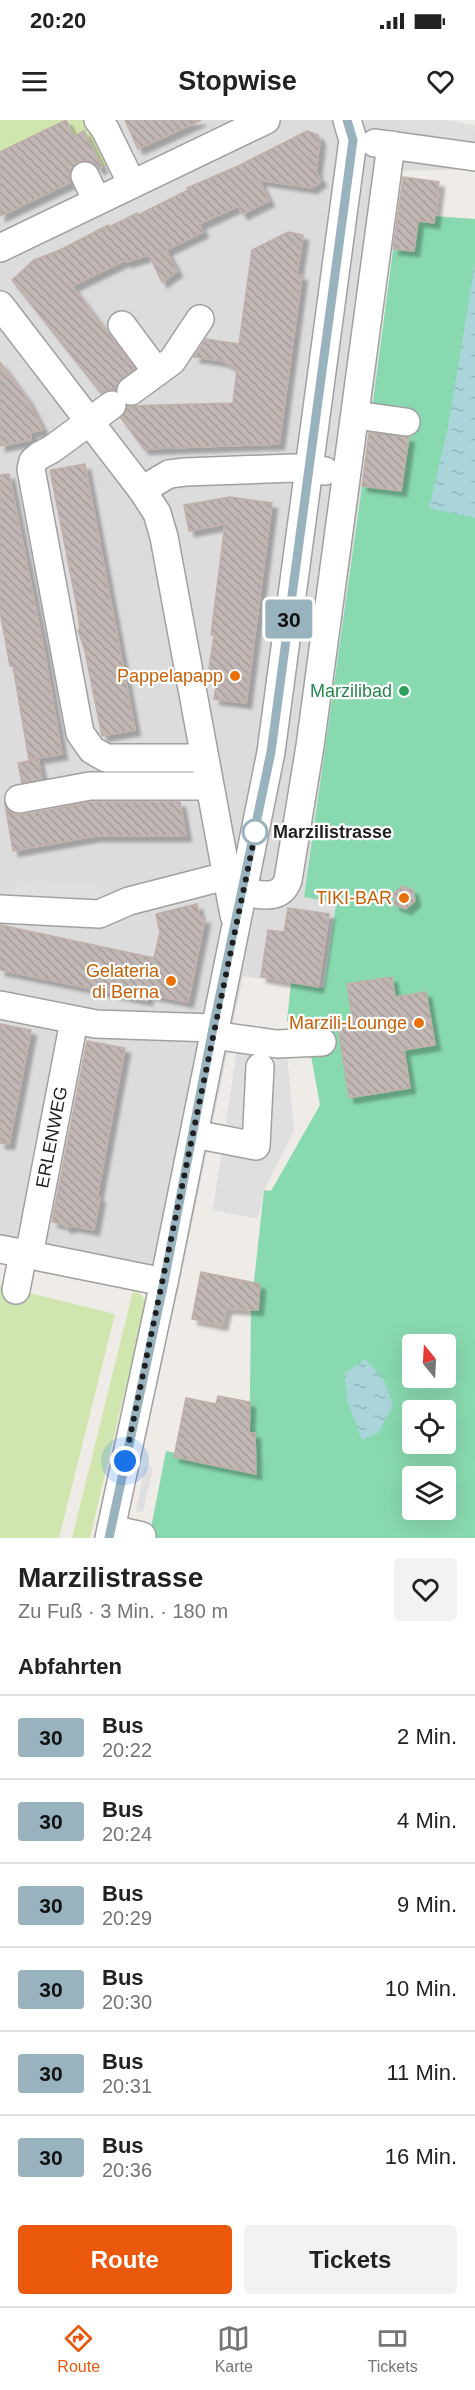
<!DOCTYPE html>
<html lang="de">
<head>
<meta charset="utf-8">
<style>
  :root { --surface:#fff; --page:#f2f2f2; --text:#222; --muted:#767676; --line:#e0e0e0; --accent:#ea580c }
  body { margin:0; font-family:Helvetica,sans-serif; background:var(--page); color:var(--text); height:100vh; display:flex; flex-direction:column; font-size:22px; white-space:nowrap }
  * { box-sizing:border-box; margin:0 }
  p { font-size:20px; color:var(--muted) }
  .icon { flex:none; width:33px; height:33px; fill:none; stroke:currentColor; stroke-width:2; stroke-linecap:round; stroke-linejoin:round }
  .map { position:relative; height:1418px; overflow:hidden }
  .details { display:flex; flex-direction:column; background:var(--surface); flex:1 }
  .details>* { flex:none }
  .badge { padding:0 12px; border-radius:4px; font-size:21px; line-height:39px }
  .needle { width:39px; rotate:342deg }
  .buttons { position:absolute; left:402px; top:1214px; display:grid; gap:12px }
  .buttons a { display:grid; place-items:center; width:54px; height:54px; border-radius:6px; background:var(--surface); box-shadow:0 6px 24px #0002; font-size:30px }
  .you { position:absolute; width:30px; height:30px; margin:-15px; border:4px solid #fff; border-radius:50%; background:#1a73e8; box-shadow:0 0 0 9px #1a73e833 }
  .map>.badge { position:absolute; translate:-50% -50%; box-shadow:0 0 0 3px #fff }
  h2 { padding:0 18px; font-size:22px; line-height:54px }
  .round { display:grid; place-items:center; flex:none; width:63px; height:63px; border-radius:6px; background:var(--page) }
  .summary { display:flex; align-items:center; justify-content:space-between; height:102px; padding:0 18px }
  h1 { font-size:28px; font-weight:800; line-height:45px }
  .cta { display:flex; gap:12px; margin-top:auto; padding:12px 18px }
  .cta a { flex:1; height:69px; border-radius:6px; background:var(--accent); color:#fff; font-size:24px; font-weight:800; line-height:69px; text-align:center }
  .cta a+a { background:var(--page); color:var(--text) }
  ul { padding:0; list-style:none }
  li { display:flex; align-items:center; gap:18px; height:84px; padding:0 18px; border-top:2px solid var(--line) }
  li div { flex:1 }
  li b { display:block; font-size:22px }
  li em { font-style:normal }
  li .badge { min-width:66px; font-weight:700; text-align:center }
  .status { display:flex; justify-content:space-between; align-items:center; height:42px; padding:0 30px; background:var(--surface); direction:ltr }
  .status svg { height:16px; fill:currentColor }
  header { display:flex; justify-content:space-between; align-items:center; height:78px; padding:0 18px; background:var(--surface); font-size:27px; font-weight:800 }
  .menu { display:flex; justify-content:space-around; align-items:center; height:84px; border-top:2px solid var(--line); background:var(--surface); font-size:16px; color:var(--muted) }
  .menu a { display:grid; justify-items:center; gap:3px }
  .menu .current { color:var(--accent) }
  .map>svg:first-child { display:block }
  .residential { fill:#dddcdc }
  .grass { fill:#d1e6af }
  .pitch { fill:#89d9b0; fill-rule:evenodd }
  .parking { fill:#dfdfdf }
  .water { fill:url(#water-ripples) }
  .building { fill:url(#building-back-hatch); stroke:#c0b0a9; stroke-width:1.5; filter:url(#shadow) }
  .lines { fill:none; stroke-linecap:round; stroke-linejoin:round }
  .minor-casing { stroke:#a0a0a0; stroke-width:30 }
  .minor { stroke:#fff; stroke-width:27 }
  .line-casing { stroke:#fff; stroke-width:14 }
  .line { stroke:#99b3be; stroke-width:9 }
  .walk { stroke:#1f1f1f; stroke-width:6; stroke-dasharray:0 10.8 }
  .food-dot { fill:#e8710a; stroke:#fff; stroke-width:2 }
  .leisure-dot { fill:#2e9e5b; stroke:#fff; stroke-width:2 }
  .stop-dot { fill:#fff; stroke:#99b3be; stroke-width:3 }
  .labels { text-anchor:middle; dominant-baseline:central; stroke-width:4.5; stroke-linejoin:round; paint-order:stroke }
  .food-label { font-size:18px; fill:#c56008; stroke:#fff; text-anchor:end }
  .leisure-label { font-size:18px; fill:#27864d; stroke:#fff; text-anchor:end }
  .stop-label { font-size:18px; font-weight:bold; fill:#1f1f1f; stroke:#fff; text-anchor:start }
  .street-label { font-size:18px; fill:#1f1f1f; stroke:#fff }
</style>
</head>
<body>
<div class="status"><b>20:20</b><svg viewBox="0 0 49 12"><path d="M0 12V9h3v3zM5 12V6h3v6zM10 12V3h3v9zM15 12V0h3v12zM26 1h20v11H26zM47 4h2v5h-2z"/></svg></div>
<header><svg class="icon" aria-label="menu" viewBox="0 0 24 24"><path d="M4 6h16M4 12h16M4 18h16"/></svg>Stopwise<svg class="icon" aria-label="heart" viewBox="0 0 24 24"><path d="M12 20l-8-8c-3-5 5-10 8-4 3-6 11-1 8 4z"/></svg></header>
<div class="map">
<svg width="475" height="1418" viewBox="0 0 475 1418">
  <defs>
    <pattern id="water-ripples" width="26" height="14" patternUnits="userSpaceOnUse" patternTransform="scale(1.5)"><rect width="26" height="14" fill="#a9d5da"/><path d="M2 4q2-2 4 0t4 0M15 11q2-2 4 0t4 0" fill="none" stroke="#91b6bb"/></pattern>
    <pattern id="building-back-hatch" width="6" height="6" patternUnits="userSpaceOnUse" patternTransform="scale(1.5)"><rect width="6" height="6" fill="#c0b6b3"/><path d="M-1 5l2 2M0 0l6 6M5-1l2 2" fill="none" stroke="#a59c9a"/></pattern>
    <filter id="shadow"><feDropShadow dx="5.5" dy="5.5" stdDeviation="1.5" flood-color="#0004"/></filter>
  </defs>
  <rect width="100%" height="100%" fill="#efebe6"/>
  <path class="residential" d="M0,0H400L470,23L475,7V49L399,51L373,286L304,776L336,783L324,868L243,856L177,1176L0,1140Z"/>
  <path class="grass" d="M0,0H66L0,32Z
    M67,0H81L89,4L113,42L102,47L84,11L74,16Z
    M0,1166L115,1194L59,1418H0Z
    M133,1171L139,1173L146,1181L90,1418H72Z"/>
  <path class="pitch" d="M419,95L475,99V1418H149L166,1331L249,1347L251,1189L264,1070L271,1071L320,985L305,903L287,901L291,863L324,868L336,783L304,777L362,366L393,129L414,131ZM412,1224H446V1257H412ZM412,1290H446V1323H412ZM412,1356H446V1389H412Z"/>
  <path class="parking" d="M398,0H448L475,6L470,24L397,6Z
    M15,760L102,765L100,789L14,784Z
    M237,928L287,935L294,1010L264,1070L258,1099L213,1090Z
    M145,1346L153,1347L143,1392L136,1391Z"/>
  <path class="water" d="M475,144V398L429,388L447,312Z
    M365,1239L383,1258L393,1285L379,1312L362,1320L348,1283L344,1254Z"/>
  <path class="building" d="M66,0L74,16L84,11L102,47L99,49L94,43L87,40L78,42L72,48L69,54L71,62L0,96V32Z
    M125,0H201L138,29Z
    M307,11L318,15L320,21L316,52L321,61L312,68L259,60L269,81L242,94L238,86L199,104L203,112L166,130L177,151L162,162L149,135L126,142L125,140L72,166L135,249L121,259L116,270L110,269L101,273L12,160L34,140L60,130L108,105L109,107L137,93L138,95L188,70L187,68L236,47Z
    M403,57L439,62L434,103L418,101L414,131L393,129Z
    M288,112L303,115L297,155H302L279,324L144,329L121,298L126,292L127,286L233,283L237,249L223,241L194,237L206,219L239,224L252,130Z
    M0,242L27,279L43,310L31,312V320L0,326Z
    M369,313L409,317L401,371L362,366Z
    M85,344L135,610L102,616L85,531L78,510L80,509L77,487L50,350Z
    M9,354L43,525L62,634L29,640L13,546H10L0,492V355Z
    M230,377L272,383L246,583L214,579L218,551L209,549L214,515H211L225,404L189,411L184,385Z
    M38,639L42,659L22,663L18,643Z
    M90,682H180L186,716H95L13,731L5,684L13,694L21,695Z
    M402,766L413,770L415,781L406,789L395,785L393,774Z
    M197,784L200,799L205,798L188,882L148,874L147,880L0,850V805L154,838L160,812L156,794Z
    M288,788L329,794L318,867L261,857L268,810L284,812Z
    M392,857L395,877L426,872L435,925L404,930L410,968L349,978L338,906L353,903L347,864Z
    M0,904L31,910L9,1024L0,1023Z
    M87,921L125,928L97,1077H100L94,1110L72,1106L67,1108L62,1104L52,1102Z
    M201,1152L260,1164L258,1190L226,1188L222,1205L192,1199Z
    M218,1276L250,1282L249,1313H255L256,1354L174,1337L186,1278L216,1284Z"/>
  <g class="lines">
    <defs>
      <g id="minor">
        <path d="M98,0L105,9L132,64"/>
        <path d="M375,23L475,37"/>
        <path d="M85,56L97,81"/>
        <path d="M0,128L266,0"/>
        <path d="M0,185L142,370L157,393L164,417L234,795"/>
        <path d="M122,205L157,252"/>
        <path d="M131,271L172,241L200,199"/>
        <path d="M112,285L52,329L39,336L33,341L31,349L80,613L92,630L106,638H204"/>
        <path d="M355,295L406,302"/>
        <path d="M142,370L169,354L185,352L293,348L325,351"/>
        <path d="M19,679L90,666H209"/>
        <path d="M243,772C260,775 281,781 288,760L310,626L391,25"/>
        <path d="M0,789L99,794L129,781L226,756"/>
        <path d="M0,885L96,904L213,908"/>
        <path d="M212,915L277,924L322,922"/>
        <path d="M194,1014L256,1026L260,947"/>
        <path d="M0,1129L164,1162"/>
        <path id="s1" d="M29,1135L74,901"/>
        <path d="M16,1170L23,1134"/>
        <path d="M111,1409L142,1416"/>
        <path d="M109,1418L164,1162L271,632L353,20L347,0"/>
      </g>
    </defs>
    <use href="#minor" class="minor-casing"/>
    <use href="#minor" class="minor"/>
  </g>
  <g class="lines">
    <defs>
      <path id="line" d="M109,1418L164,1162L213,908L271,632L353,20L347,0"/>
    </defs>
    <use href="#line" class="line-casing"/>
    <use href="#line" class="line"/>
    <path class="walk" d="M125,1341L256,710L255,712"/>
  </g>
  <g class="food-dot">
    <circle cx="235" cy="556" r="6"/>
    <circle cx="404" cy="778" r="6"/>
    <circle cx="171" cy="861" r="6"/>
    <circle cx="419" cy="903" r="6"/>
  </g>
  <circle class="leisure-dot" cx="404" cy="571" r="6"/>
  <circle class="stop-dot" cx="255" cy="712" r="12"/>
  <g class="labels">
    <g class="food-label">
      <text x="223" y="556">Pappelapapp</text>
      <text x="392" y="778">TIKI-BAR</text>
      <text x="159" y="851">Gelateria<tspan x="159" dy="21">di Berna</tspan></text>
      <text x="407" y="903">Marzili-Lounge</text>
    </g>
    <g class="leisure-label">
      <text x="392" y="571">Marzilibad</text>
    </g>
    <g class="stop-label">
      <text x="273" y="712">Marzilistrasse</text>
    </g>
    <g class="street-label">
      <text stroke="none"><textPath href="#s1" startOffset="120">ERLENWEG</textPath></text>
    </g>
  </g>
</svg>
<div class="buttons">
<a><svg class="needle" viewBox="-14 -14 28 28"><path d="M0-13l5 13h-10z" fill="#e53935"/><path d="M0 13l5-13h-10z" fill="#767676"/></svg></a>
<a><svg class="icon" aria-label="locate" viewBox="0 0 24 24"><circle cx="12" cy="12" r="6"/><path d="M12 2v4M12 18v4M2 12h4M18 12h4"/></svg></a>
<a><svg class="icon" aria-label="layers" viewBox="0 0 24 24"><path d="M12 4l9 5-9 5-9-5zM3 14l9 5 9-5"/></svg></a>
</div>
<div class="you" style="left:125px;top:1341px"></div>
<b class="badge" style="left:289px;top:499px;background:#99b3be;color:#111">30</b>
</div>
<section class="details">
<div class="summary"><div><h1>Marzilistrasse</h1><p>Zu Fuß · 3 Min. · 180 m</p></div><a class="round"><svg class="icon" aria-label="heart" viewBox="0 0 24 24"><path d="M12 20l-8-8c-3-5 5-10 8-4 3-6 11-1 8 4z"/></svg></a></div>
<h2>Abfahrten</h2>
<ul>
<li><span class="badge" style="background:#99b3be;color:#111">30</span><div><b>Bus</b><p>20:22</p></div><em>2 Min.</em></li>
<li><span class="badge" style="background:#99b3be;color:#111">30</span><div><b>Bus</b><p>20:24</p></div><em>4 Min.</em></li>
<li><span class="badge" style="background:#99b3be;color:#111">30</span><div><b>Bus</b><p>20:29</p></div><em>9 Min.</em></li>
<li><span class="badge" style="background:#99b3be;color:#111">30</span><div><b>Bus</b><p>20:30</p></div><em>10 Min.</em></li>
<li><span class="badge" style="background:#99b3be;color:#111">30</span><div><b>Bus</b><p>20:31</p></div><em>11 Min.</em></li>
<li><span class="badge" style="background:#99b3be;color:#111">30</span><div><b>Bus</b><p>20:36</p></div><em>16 Min.</em></li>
</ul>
<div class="cta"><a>Route</a><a>Tickets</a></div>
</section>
<nav class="menu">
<a class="current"><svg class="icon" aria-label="directions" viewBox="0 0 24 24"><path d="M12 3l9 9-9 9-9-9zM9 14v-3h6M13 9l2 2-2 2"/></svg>Route</a>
<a><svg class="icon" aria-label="map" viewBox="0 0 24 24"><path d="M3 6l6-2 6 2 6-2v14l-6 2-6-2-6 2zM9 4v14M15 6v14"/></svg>Karte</a>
<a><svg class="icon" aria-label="tickets" viewBox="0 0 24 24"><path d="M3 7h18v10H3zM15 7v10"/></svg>Tickets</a>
</nav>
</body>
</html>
